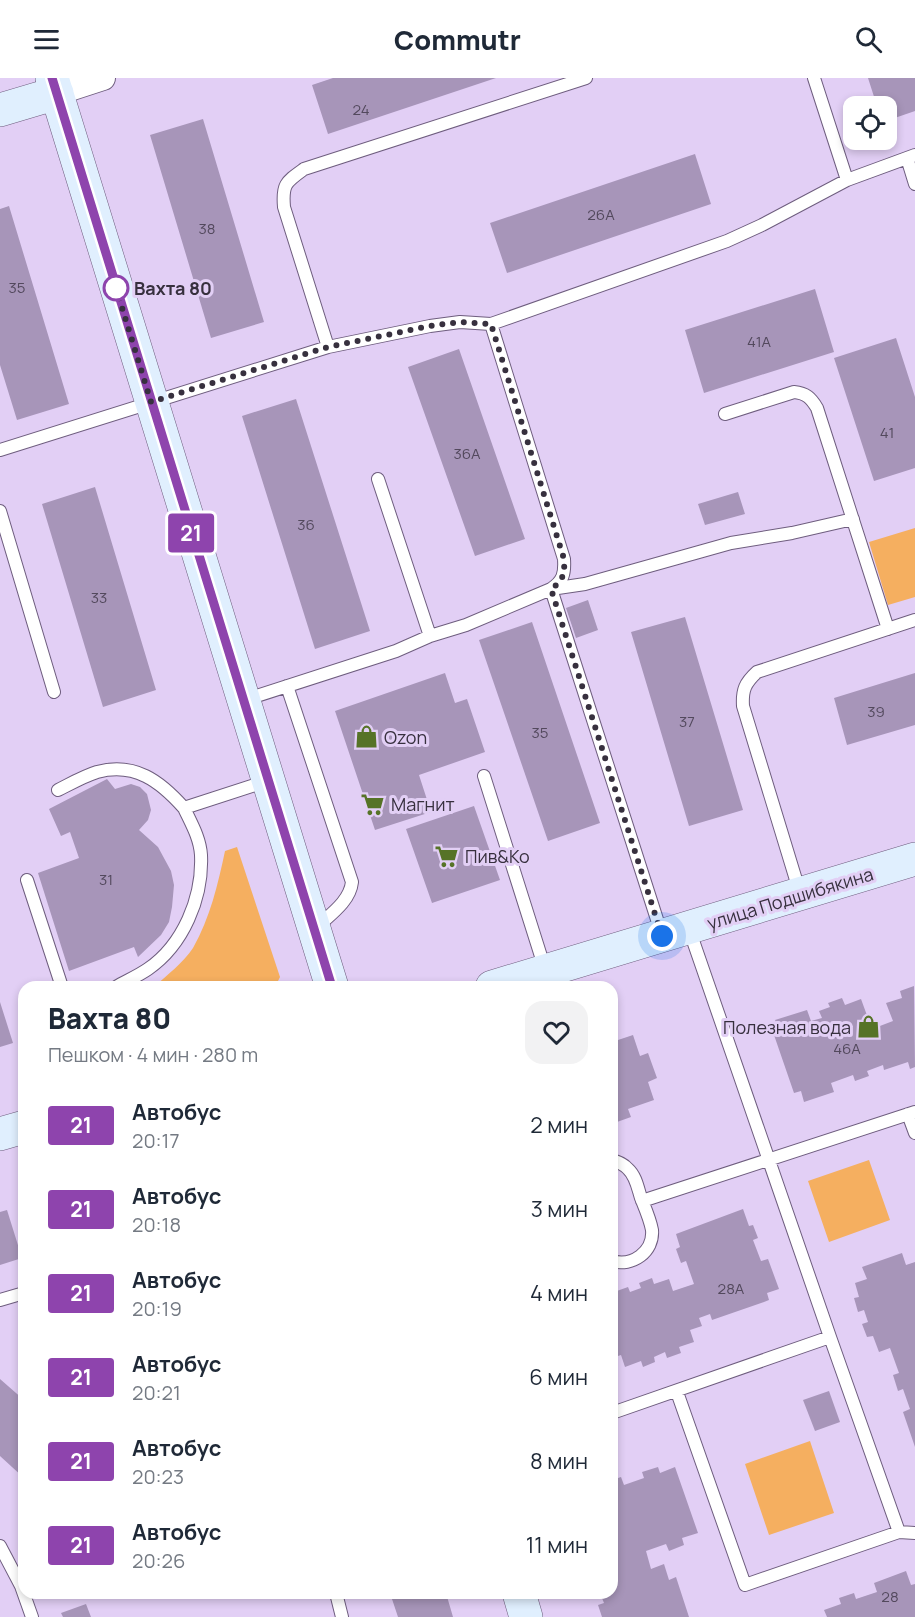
<!DOCTYPE html>
<html lang="ru">
<head>
<meta charset="utf-8">
<style>
  :root { --surface:#fff; --page:#f2f2f3; --text:#1f2937; --muted:#747a83 }
  body { margin:0; font-family:Manrope,sans-serif; background:var(--page); color:var(--text); height:100vh; display:flex; flex-direction:column; font-size:22px; white-space:nowrap }
  * { box-sizing:border-box; margin:0 }
  p { font-size:20px; color:var(--muted) }
  .icon { flex:none; width:33px; height:33px; fill:none; stroke:currentColor; stroke-width:2; stroke-linecap:round; stroke-linejoin:round }
  .map { position:relative; flex:1; overflow:hidden }
  .panel { position:absolute; left:18px; top:903px; width:600px; height:618px; display:flex; flex-direction:column; background:var(--surface); border-radius:18px; box-shadow:0 3px 9px #0003 }
  .panel>* { flex:none }
  .badge { padding:0 12px; border-radius:4px; font-size:21px; line-height:39px }
  .tools { position:absolute; left:843px; top:18px; display:grid; gap:12px }
  .tools a { display:grid; place-items:center; width:54px; height:54px; border-radius:12px; background:var(--surface); box-shadow:0 3px 9px #0003; font-size:30px }
  .you { position:absolute; width:30px; height:30px; margin:-15px; border:4px solid #fff; border-radius:50%; background:#1a73e8; box-shadow:0 0 0 9px #1a73e833 }
  .map>.badge { position:absolute; translate:-50% -50%; box-shadow:0 0 0 3px #fff }
  .round { display:grid; place-items:center; flex:none; width:63px; height:63px; border-radius:18px; background:var(--page) }
  .overview { display:flex; align-items:center; justify-content:space-between; height:102px; padding:0 30px }
  h1 { font-size:28px; font-weight:800; line-height:45px }
  ul { padding:0; list-style:none }
  li { display:flex; align-items:center; gap:18px; height:84px; padding:0 30px }
  li div { flex:1 }
  li b { display:block; font-size:22px }
  li em { font-style:normal }
  li .badge { min-width:66px; font-weight:700; text-align:center }
  header { display:flex; justify-content:space-between; align-items:center; height:78px; padding:0 30px; background:var(--surface); font-size:27px; font-weight:800 }
  .map>svg:first-child { display:block }
  .green { fill:#f5af60 }
  .building { fill:#a795b9 }
  .lines { fill:none; stroke-linecap:round; stroke-linejoin:round }
  .lane-casing { stroke:#6e5d7e; stroke-width:14 }
  .street-casing { stroke:#6e5d7e; stroke-width:26 }
  .secondary-casing { stroke:#6e5d7e; stroke-width:34 }
  .lane { stroke:#fff; stroke-width:12 }
  .street { stroke:#fff; stroke-width:24 }
  .secondary { stroke:#e0effe; stroke-width:33 }
  .line-casing { stroke:#fff; stroke-width:14 }
  .line { stroke:#8e44ad; stroke-width:9 }
  .walk { stroke:#37303e; stroke-width:6; stroke-dasharray:0 10.8 }
  .stop-dot { fill:#fff; stroke:#8e44ad; stroke-width:3 }
  .labels { text-anchor:middle; dominant-baseline:central; stroke-width:6; stroke-linejoin:round; paint-order:stroke }
  .number-label { font-size:15px; fill:#53495d }
  .stop-label { font-size:18px; font-weight:bold; fill:#37303e; stroke:#e2cff5; text-anchor:start }
  .poi-label { font-size:18px; fill:#37303e; stroke:#e2cff5; text-anchor:start }
  .street-label { font-size:18px; fill:#37303e; stroke:#e2cff5 }
</style>
</head>
<body>
<header><svg class="icon" aria-label="menu" viewBox="0 0 24 24"><path d="M4 6h16M4 12h16M4 18h16"/></svg>Commutr<svg class="icon" aria-label="search" viewBox="0 0 24 24"><circle cx="10" cy="10" r="6"/><path d="M15 15l6 6"/></svg></header>
<div class="map">
<svg width="915" height="1539" viewBox="0 0 915 1539">
  <rect width="100%" height="100%" fill="#e2cff5"/>
  <path class="green" d="M915,450V519L888,527L869,464Z
    M237,769L280,899L277,905L263,909H154C167,897 183,885 193,870C210,840 218,806 225,773Z
    M869,1082L890,1142L829,1164L808,1103Z
    M810,1363L834,1435L769,1457L745,1386Z"/>
  <path class="building" d="M333,0H496L328,56L312,7Z
    M868,0H915V33L886,43V28H877Z
    M203,41L264,244L211,260L150,57Z
    M695,76L711,126L507,195L490,145Z
    M9,128L69,326L17,342L0,287V131Z
    M815,211L834,274L704,315L685,252Z
    M896,260L915,319V390L874,403L834,280Z
    M459,271L525,461L475,478L408,289Z
    M296,321L370,553L315,571L242,338Z
    M95,409L156,612L103,629L42,426Z
    M738,414L745,436L705,447L698,426Z
    M588,522L598,552L576,560L566,530Z
    M685,539L743,732L689,748L631,554Z
    M532,544L600,745L548,763L479,562Z
    M445,595L455,625L467,621L485,674L419,697L431,734L375,752L335,633Z
    M915,595V647L847,667L834,620Z
    M107,701L115,711L131,706L140,709L147,716L151,732L148,742L139,752L158,769L171,793L174,807L172,829L169,844L161,857L138,879L134,869L69,893L38,795L79,780L70,754L61,758L49,731Z
    M474,728L500,802L432,825L406,751Z
    M914,908L915,989L910,991L908,984L884,992L883,987L867,993L869,998L855,1003L853,997L831,1005L834,1014L804,1024L801,1013L794,1015L774,957L780,955L775,942L807,932L811,943L822,940L819,933L830,929L828,925L842,920L845,927L861,921L872,951L893,943L886,925L902,920L900,913Z
    M0,924L13,965L0,969Z
    M633,957L640,978L648,975L657,1000L648,1004L654,1022L628,1031L631,1039L617,1044L614,1037H612V964Z
    M743,1131L749,1148L753,1147L758,1160L753,1162L761,1183L768,1181L779,1211L767,1215L769,1222L764,1224L712,1242L710,1236L699,1240L702,1248L690,1252L694,1264L679,1269L681,1275L667,1280L665,1274L654,1279L655,1284L643,1289L641,1283L625,1289L621,1277L612,1280V1221L616,1219L614,1214L628,1209L630,1214L641,1210L639,1205L652,1200L654,1206L669,1201L673,1213L694,1206L686,1183L681,1185L676,1171L680,1169L676,1156Z
    M7,1132L22,1180L0,1187V1134Z
    M902,1175L906,1187L915,1184V1369L903,1334L910,1331L903,1311L898,1313L893,1297L899,1295L890,1270L879,1274L873,1258L867,1259L862,1246L868,1244L864,1232L858,1234L854,1220L859,1219L855,1205L867,1201L862,1189Z
    M0,1301L24,1322V1400L0,1378Z
    M829,1313L840,1344L815,1353L803,1322Z
    M658,1389L660,1395L675,1389L698,1455L682,1460L684,1467L669,1473L666,1466L646,1473L651,1491L664,1486L669,1502L676,1499L689,1539H602L598,1527L604,1525L600,1515H612V1491L616,1490L612,1479V1402L621,1399L624,1407L644,1400L642,1394Z
    M906,1493L911,1507L915,1506V1539H827L824,1532L841,1526L839,1520L854,1515L856,1521L877,1514L874,1505Z
    M390,1515H446L453,1539H398Z
    M86,1526L91,1539H63L61,1535Z"/>
  <g class="lines">
    <defs>
      <path id="lane" d="M814,0L847,102
        M907,80L915,106
        M328,269L430,248L460,244L491,246L727,163L762,147L847,102L915,77
        M725,336L794,314C806,315 811,320 817,330L888,551
        M0,372L328,269L284,129C282,106 286,104 304,91L586,0
        M378,401L430,558
        M0,433L54,614
        M287,608L352,804C350,823 331,836 317,849
        M244,622L396,573L430,558L466,547L551,511C563,503 565,496 564,481L491,246
        M484,698L545,891
        M58,712C70,706 84,698 97,694C135,684 160,703 184,730
        M27,802L62,909
        M800,815L743,628C742,612 745,605 757,594L915,542
        M662,857L551,511L585,506L731,465L792,455L853,441
        M116,909C126,903 138,898 148,891C183,867 203,820 201,777C200,760 191,745 184,730L267,703
        M908,1036L915,1055
        M612,1082C618,1084 624,1086 628,1091C636,1098 638,1111 641,1120C645,1130 650,1141 652,1152C654,1174 632,1189 612,1183
        M642,1123L915,1034
        M0,1222L24,1215
        M830,1259L899,1454L915,1455
        M677,1314L745,1507L899,1454
        M612,1335L830,1259L689,851
        M0,1468L21,1508L32,1539
        M336,1515L342,1539"/>
      <path id="street" d="M57,15L103,0"/>
      <path id="secondary" d="M52,0L332,909
        M0,32L57,15
        M492,909L915,781
        M0,1056L24,1049
        M519,1515L526,1539"/>
    </defs>
    <use href="#lane" class="lane-casing"/>
    <use href="#street" class="street-casing"/>
    <use href="#secondary" class="secondary-casing"/>
    <use href="#lane" class="lane"/>
    <use href="#street" class="street"/>
    <use href="#secondary" class="secondary"/>
  </g>
  <g class="lines">
    <defs>
      <path id="line" d="M52,0L332,909"/>
    </defs>
    <use href="#line" class="line-casing"/>
    <use href="#line" class="line"/>
    <path class="walk" d="M116,210L151,324L328,269L430,248L460,244L491,246L564,481C565,496 563,503 551,511L662,858"/>
  </g>
  <defs>
    <symbol id="shop-bare" viewBox="-9 -9 18 18"><path d="M-5-2.5h2.3a2.7 3.5 0 0 1 5.4 0H5L5.5 6h-11ZM-1.5-2.5h3a1.5 2.3 0 0 0-3 0Z" fill="#567327" stroke="#e2cff5" stroke-width="2.5" paint-order="stroke"/></symbol>
    <symbol id="supermarket-bare" viewBox="-9 -9 18 18"><path d="M-6-5.5h2.5l.6 2H6L4.5 2H-2.5L-4.4-4H-6ZM-1.5 3.2a1.3 1.3 0 1 0 .1 0ZM3 3.2a1.3 1.3 0 1 0 .1 0Z" fill="#567327" stroke="#e2cff5" stroke-width="2.5" paint-order="stroke"/></symbol>
  </defs>
  <g fill-rule="evenodd">
    <use href="#shop-bare" x="350" y="642" width="33" height="33"/>
    <use href="#supermarket-bare" x="356" y="710" width="33" height="33"/>
    <use href="#supermarket-bare" x="430" y="762" width="33" height="33"/>
    <use href="#shop-bare" x="852" y="932" width="33" height="33"/>
  </g>
  <circle class="stop-dot" cx="116" cy="210" r="12"/>
  <g class="labels">
    <g class="number-label">
      <text x="361" y="31">24</text>
      <text x="601" y="136">26А</text>
      <text x="207" y="150">38</text>
      <text x="17" y="209">35</text>
      <text x="759" y="263">41А</text>
      <text x="887" y="354">41</text>
      <text x="467" y="375">36А</text>
      <text x="306" y="446">36</text>
      <text x="99" y="519">33</text>
      <text x="876" y="633">39</text>
      <text x="687" y="643">37</text>
      <text x="540" y="654">35</text>
      <text x="106" y="801">31</text>
      <text x="847" y="970">46А</text>
      <text x="731" y="1210">28А</text>
      <text x="890" y="1518">28</text>
    </g>
    <g class="stop-label">
      <text x="134" y="210">Вахта 80</text>
    </g>
    <g class="poi-label">
      <text x="384" y="659">Ozon</text>
      <text x="391" y="726">Магнит</text>
      <text x="465" y="778">Пив&amp;Ко</text>
      <text x="851" y="949" text-anchor="end">Полезная вода</text>
    </g>
    <g class="street-label">
      <text transform="translate(790 820) rotate(-17)">улица Подшибякина</text>
    </g>
  </g>
</svg>
<div class="tools">
<a><svg class="icon" aria-label="locate" viewBox="0 0 24 24"><circle cx="12" cy="12" r="6"/><path d="M12 2v4M12 18v4M2 12h4M18 12h4"/></svg></a>
</div>
<div class="you" style="left:662px;top:858px"></div>
<b class="badge" style="left:191px;top:455px;background:#8e44ad;color:#fff">21</b>
<section class="panel">
<div class="overview"><div><h1>Вахта 80</h1><p>Пешком · 4 мин · 280 m</p></div><a class="round"><svg class="icon" aria-label="heart" viewBox="0 0 24 24"><path d="M12 20l-8-8c-3-5 5-10 8-4 3-6 11-1 8 4z"/></svg></a></div>
<ul>
<li><span class="badge" style="background:#8e44ad;color:#fff">21</span><div><b>Автобус</b><p>20:17</p></div><em>2 мин</em></li>
<li><span class="badge" style="background:#8e44ad;color:#fff">21</span><div><b>Автобус</b><p>20:18</p></div><em>3 мин</em></li>
<li><span class="badge" style="background:#8e44ad;color:#fff">21</span><div><b>Автобус</b><p>20:19</p></div><em>4 мин</em></li>
<li><span class="badge" style="background:#8e44ad;color:#fff">21</span><div><b>Автобус</b><p>20:21</p></div><em>6 мин</em></li>
<li><span class="badge" style="background:#8e44ad;color:#fff">21</span><div><b>Автобус</b><p>20:23</p></div><em>8 мин</em></li>
<li><span class="badge" style="background:#8e44ad;color:#fff">21</span><div><b>Автобус</b><p>20:26</p></div><em>11 мин</em></li>
</ul>
</section>
</div>
</body>
</html>
